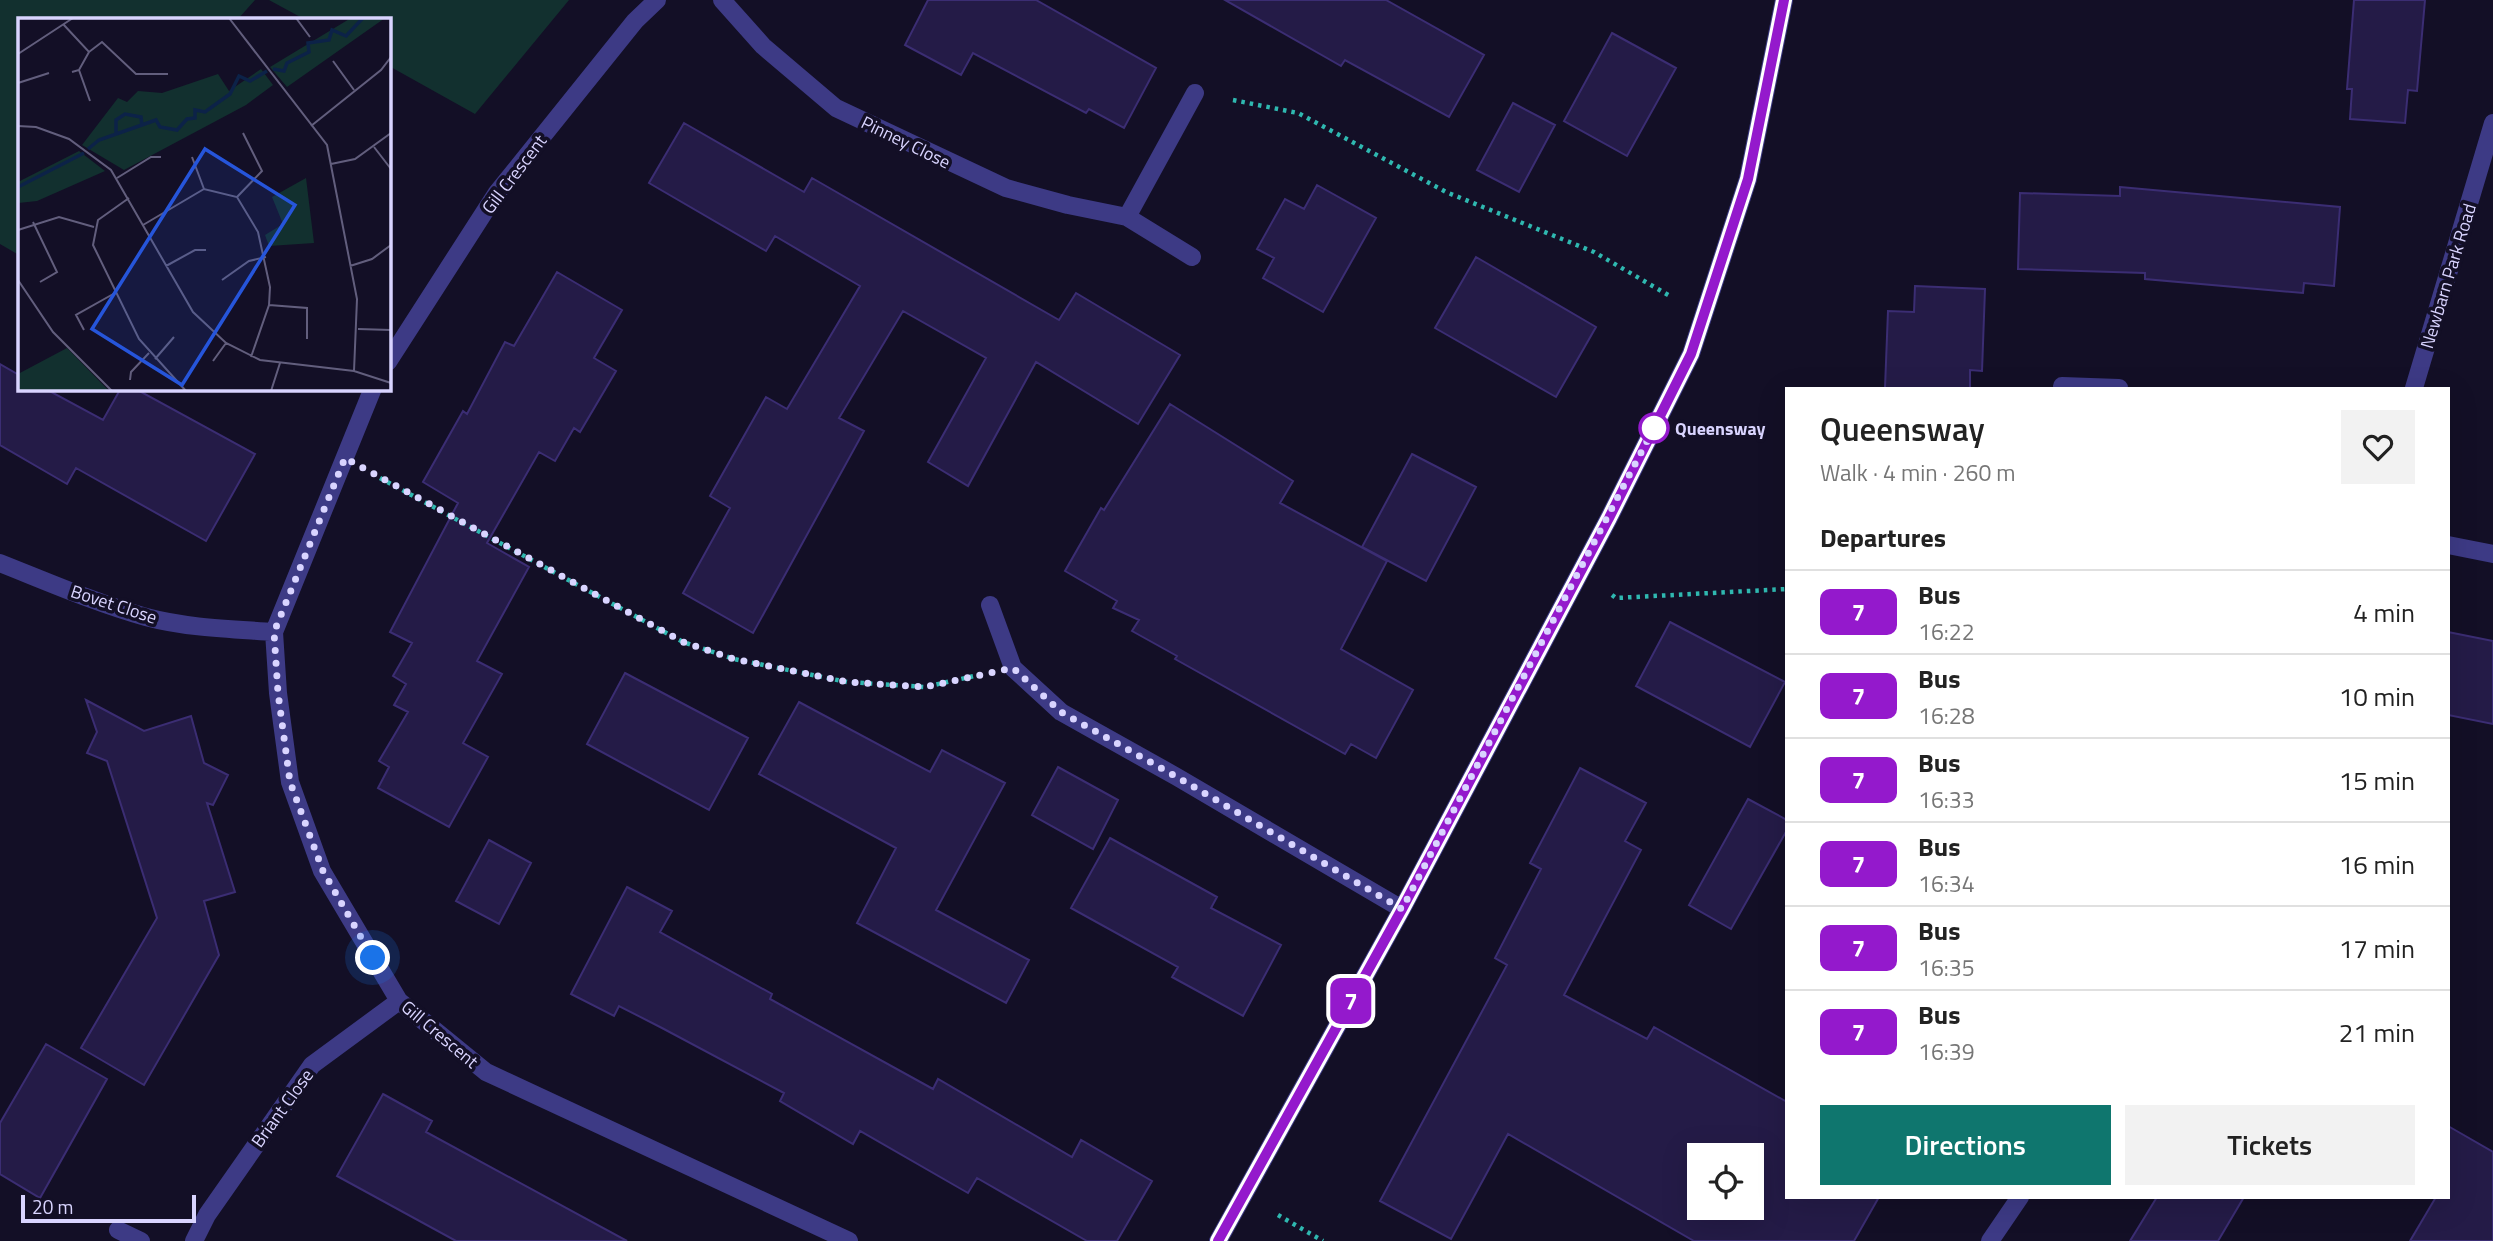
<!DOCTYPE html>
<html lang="en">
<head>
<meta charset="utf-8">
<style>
  :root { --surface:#fff; --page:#f2f2f2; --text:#222; --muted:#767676; --line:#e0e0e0; --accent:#0f766e }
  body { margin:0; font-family:"Titillium Web",sans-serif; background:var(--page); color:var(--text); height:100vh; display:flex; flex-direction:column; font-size:26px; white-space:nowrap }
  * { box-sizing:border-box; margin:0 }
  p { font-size:23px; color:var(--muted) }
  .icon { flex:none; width:38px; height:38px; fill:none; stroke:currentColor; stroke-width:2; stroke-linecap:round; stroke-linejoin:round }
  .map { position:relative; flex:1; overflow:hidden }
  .side { position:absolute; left:1785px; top:387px; width:665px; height:812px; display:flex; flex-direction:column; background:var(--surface); border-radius:0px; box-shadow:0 7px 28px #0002 }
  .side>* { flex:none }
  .badge { padding:0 14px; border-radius:10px; font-size:24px; line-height:46px }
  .controls { position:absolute; left:1687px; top:1143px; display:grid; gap:14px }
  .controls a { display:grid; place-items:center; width:77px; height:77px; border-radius:0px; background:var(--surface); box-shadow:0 7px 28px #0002; font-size:35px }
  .scale { position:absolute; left:21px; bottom:18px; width:175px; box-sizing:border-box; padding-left:7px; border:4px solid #d9d4ff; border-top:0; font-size:19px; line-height:24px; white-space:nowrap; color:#d9d4ff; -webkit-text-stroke:5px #130f26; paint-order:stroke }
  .you { position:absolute; width:35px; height:35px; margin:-18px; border:5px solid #fff; border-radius:50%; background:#1a73e8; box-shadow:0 0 0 10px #1a73e833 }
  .map>.badge { position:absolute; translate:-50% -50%; box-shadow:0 0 0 4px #fff }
  h2 { padding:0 35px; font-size:26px; line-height:63px }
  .round { display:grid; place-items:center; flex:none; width:74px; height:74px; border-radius:0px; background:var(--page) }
  .overview { display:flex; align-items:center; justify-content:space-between; height:119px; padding:0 35px }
  h1 { font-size:33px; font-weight:600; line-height:52px }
  .action { display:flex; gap:14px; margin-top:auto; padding:14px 35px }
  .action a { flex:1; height:80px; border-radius:0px; background:var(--accent); color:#fff; font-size:28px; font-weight:600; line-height:80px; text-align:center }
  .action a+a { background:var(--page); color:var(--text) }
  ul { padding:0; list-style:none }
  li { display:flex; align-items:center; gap:21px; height:84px; padding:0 35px; border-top:2px solid var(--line) }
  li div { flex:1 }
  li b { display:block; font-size:26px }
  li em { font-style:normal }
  li .badge { min-width:77px; font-weight:700; text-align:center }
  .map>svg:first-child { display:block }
  .green { fill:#12302f }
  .building { fill:#241b47; stroke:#3b2d73; stroke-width:2; fill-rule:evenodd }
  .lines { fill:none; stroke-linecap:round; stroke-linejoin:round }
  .path { stroke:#2fb8b0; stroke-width:4.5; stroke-dasharray:3.5 5; stroke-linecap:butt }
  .street { stroke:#3d3a85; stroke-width:18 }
  .line-casing { stroke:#fff; stroke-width:16 }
  .line { stroke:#9419cc; stroke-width:10 }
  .walk { stroke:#d9d4ff; stroke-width:7; stroke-dasharray:0 12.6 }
  .stop-dot { fill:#fff; stroke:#9419cc; stroke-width:3.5 }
  .labels { text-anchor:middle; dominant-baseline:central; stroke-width:7; stroke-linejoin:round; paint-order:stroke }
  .street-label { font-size:18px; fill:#d9d4ff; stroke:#130f26 }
  .stop-label { font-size:18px; font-weight:bold; fill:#d9d4ff; stroke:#130f26; text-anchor:start }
  .inset-river { fill:none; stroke:#0c2248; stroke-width:3.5 }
  .inset-road { fill:none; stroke:#625e7d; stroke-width:2 }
  .view { fill:#2655da; fill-opacity:0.15; stroke:#2655da; stroke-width:3.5 }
  .inset-edge { fill:none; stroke:#d9d4ff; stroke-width:3.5 }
</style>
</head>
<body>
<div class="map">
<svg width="2493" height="1241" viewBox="0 0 2493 1241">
  <rect width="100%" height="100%" fill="#130f26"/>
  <path class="green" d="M0,0H255L238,19H19V255L0,244Z
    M269,0H569L475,114L389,66L388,19H304Z"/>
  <path class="building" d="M928,0H1036L1156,68L1124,128L1089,109L1086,113L973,53L961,75L905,45Z
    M1225,0H1386L1484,55L1449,117L1345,60L1341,66Z
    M2354,0H2425L2417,91L2408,90L2405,123L2350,119L2352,89H2347Z
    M1612,33L1676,68L1627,156L1564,121Z
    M1513,103L1555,125L1519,192L1477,170Z
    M684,123L804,192L812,178L1059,320L1076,293L1180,355L1138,424L1036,362L968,486L928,462L986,358L903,311L839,418L864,431L753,633L683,593L730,508L710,496L766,397L787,409L860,286L775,236L766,251L649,183Z
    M1317,185L1376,218L1323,312L1263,278L1274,258L1257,249L1285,199L1304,209Z
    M2120,187L2340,207L2334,286L2304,283L2303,293L2145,279V273L2018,269L2020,193L2120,196Z
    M1476,257L1596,327L1556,397L1435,328Z
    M557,272L622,310L594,358L616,371L580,432L574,428L555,461L539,452L487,543L529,567L477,661L502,674L463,743L488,757L449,827L378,788L389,767L379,761L408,712L394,705L406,684L393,676L412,643L390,632L458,503L423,482L463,411L467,414L505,342L514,346Z
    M1915,286L1985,289L1982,371L1970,370V388H1885L1888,311L1914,312Z
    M0,364L19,375V388H44L103,420L121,388H134L255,454L206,541L76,468L67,484L0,445Z
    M1170,404L1293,481L1280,503L1387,561L1341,649L1413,690L1376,758L1351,744L1345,754L1175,659L1177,656L1132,631L1139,620L1113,608L1117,601L1065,571L1101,508L1104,510Z
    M1412,454L1476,487L1426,581L1362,547Z
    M1670,622L1785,682L1750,747L1636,686Z
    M2448,632L2493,641V724L2448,715Z
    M625,673L748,738L709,810L587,744Z
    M86,700L144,731L191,716L204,763L228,775L213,805L207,803L235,892L204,901L219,955L144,1085L81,1048L157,918L107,761L87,753L97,732Z
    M799,702L930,772L942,750L1005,783L936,910L1029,960L1006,1003L857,923L896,848L759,774Z
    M1058,767L1118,800L1093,849L1032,815Z
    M1580,768L1646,803L1625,841L1641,850L1564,995L1647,1039L1654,1027L1787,1102V1197H1879L1854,1241H1694L1508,1134L1451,1239L1380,1201L1507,965L1495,958L1541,869L1530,863ZM1699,1155H1752V1208H1699Z
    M1748,799L1787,820V830L1731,929L1689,905Z
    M1110,838L1217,897L1211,908L1281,945L1243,1016L1172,977L1178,967L1071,908Z
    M489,840L531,863L499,924L456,901Z
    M627,887L672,911L660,932L772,994L770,999L933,1089L938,1079L1072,1157L1081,1140L1152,1181L1117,1241H1087L977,1178L968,1193L860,1131L853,1144L780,1101L784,1093L662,1028L619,1006L614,1016L571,994Z
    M46,1044L107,1079L40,1198L0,1174V1123Z
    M383,1094L432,1121L426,1132L627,1241H456L337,1176Z
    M2448,1126L2493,1152V1241H2410L2436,1197H2448Z
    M2157,1197H2244L2218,1241H2130Z"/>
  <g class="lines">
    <path class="path" d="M1233,100L1298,113L1446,192L1594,252L1670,296
      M380,478L683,642L734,659L847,682L925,687L974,676
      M1612,595L1616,598L1787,589
      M1278,1215L1323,1241"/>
    <path class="street" d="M722,0L763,46L836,108L1006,188L1068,205L1127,217L1192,257
      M1127,217L1195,93
      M388,362L496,194L635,21L657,0
      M2062,386L2119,388
      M373,388L274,632L278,693L290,782L322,871L399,1001L486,1072L849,1241
      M2414,388L2493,123
      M2448,545L2493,554
      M0,563C48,582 96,603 146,617C187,628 232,629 274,632
      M990,605L1013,668L1061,712L1177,777L1402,909
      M118,1230L141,1241
      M194,1241L207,1215L312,1065L399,1001
      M1218,1241L1402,909L1609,518L1691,354L1748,179L1784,0
      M1990,1241L2020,1197"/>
  </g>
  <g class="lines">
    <defs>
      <path id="line" d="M1218,1241L1402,909L1609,518L1691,354L1748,179L1784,0"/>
    </defs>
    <use href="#line" class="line-casing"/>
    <use href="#line" class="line"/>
    <path class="walk" d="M373,958L323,871L290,782L278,693L274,632L345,458L683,642L734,659L847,682L925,687L1013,668L1061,712L1177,777L1402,909L1656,424L1654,428"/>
  </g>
  <circle class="stop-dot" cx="1654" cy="428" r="14"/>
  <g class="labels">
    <g class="street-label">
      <text transform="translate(906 142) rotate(26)">Pinney Close</text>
      <text transform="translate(514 174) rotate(-53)">Gill Crescent</text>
      <text transform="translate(2448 276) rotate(-73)">Newbarn Park Road</text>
      <text transform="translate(114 604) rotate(18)">Bovet Close</text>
      <text transform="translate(440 1034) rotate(40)">Gill Crescent</text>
      <text transform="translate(282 1108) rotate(-54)">Briant Close</text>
    </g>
    <g class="stop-label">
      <text x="1675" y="428">Queensway</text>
    </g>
  </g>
  <g transform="translate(18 18)">
    <rect width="373" height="373" fill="#130f26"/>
    <path d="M333,0H367L269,69L252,49ZM243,51L255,67L228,87L106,152L64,127L100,80L109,84L120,73L144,75L200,56L211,73ZM61,133L87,153L19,183L0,185V164ZM288,160L296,225L251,228L247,217L265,206L254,179ZM49,330L91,373H0V356Z" fill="#12302f"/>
    <path class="inset-river" d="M255,51L266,53L269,45L291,34L290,25L311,22L314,12L328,18L345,0M98,116V102L107,96L123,99L124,108M70,131L81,122L138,102L142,109L159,112L169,101L177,100V92L187,94L212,76L221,58L232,63L249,53M0,169L66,135"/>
    <path class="inset-road" d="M211,0L309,127L339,281L336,353M278,0L292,19M45,6L71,34L84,24L118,56H150M0,36L55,0M315,43L336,72M61,52L72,83M54,54L61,52L71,34M0,65L31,55M0,108L18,109L51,121L93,152L175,294L208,325L242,342L336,353L373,365M293,108L363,52L373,39M356,129L373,151M174,139L186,171M313,146L337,141L373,115M99,160L133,139H143M219,179L244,153L225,115M111,180L80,202L75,227L121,321L168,373M15,204L39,254L22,264M125,207L186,171L219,179L240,214L252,269L251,287L233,339M0,212L41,199L76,209M148,248L177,232H188M332,248L354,241L373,227M0,262L35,314L94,373M204,262L231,243L248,239M251,287L289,290V321M340,311L373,312M66,312L58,297L97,275M137,341L156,319M195,343L208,325M112,362L113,354L131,335M253,373L262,345"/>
    <path class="view" d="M187,131L277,187L164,367L74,311Z"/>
    <rect width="373" height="373" class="inset-edge"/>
  </g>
</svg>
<div class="controls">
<a><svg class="icon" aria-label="locate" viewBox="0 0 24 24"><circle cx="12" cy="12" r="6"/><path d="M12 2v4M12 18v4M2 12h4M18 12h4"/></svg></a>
</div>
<div class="scale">20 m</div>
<div class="you" style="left:373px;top:958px"></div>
<b class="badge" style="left:1351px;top:1001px;background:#9419cc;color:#fff">7</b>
<section class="side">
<div class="overview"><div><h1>Queensway</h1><p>Walk · 4 min · 260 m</p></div><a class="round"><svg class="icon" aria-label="heart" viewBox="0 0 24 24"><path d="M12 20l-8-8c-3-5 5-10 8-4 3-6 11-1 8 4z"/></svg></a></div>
<h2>Departures</h2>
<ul>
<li><span class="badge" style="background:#9419cc;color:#fff">7</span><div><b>Bus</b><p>16:22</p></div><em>4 min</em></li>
<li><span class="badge" style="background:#9419cc;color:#fff">7</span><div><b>Bus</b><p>16:28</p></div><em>10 min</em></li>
<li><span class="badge" style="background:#9419cc;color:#fff">7</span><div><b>Bus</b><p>16:33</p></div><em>15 min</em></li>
<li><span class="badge" style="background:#9419cc;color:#fff">7</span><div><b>Bus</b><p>16:34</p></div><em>16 min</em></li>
<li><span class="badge" style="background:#9419cc;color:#fff">7</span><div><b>Bus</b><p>16:35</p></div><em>17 min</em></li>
<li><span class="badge" style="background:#9419cc;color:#fff">7</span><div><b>Bus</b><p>16:39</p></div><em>21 min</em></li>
</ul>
<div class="action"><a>Directions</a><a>Tickets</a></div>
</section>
</div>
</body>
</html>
